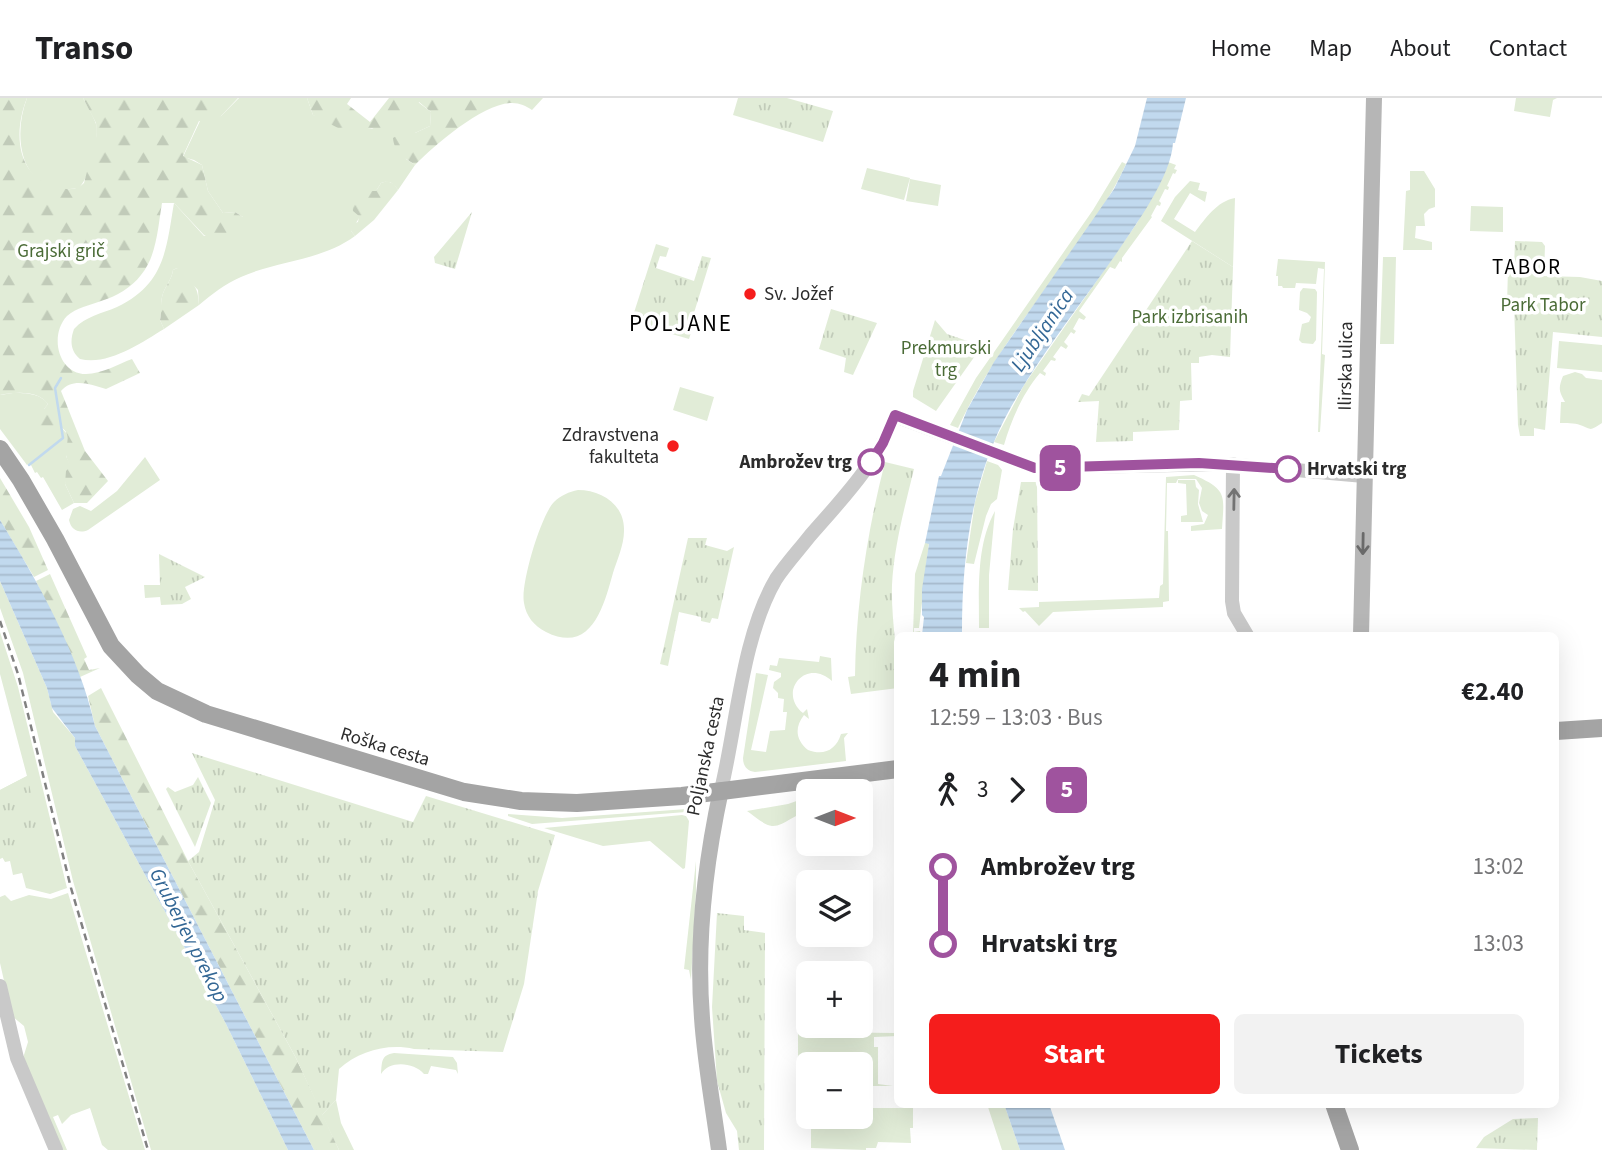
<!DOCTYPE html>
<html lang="en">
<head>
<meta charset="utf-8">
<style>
  :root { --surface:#fff; --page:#f2f2f2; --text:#202124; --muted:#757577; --line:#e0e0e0; --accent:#f51d1c }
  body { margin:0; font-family:"Source Sans 3",sans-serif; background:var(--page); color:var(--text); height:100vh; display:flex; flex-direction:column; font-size:26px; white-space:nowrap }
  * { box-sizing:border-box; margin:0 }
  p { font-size:23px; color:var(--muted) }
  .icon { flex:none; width:38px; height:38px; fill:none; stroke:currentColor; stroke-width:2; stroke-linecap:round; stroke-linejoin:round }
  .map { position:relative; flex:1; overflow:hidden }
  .side { position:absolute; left:894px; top:534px; width:665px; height:476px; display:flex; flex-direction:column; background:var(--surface); border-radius:10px; box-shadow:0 7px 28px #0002 }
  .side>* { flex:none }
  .badge { padding:0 14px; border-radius:10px; font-size:24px; line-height:46px }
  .needle { width:46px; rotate:90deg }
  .tools { position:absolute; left:796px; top:681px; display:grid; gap:14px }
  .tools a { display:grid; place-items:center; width:77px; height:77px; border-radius:10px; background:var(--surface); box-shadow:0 7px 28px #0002; font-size:35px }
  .map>.badge { position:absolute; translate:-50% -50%; box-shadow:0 0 0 4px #fff }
  .legs { display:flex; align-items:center; gap:10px; height:77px; padding:0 35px; font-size:23px }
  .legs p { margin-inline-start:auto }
  .head { display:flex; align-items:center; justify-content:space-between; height:119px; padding:0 35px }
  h1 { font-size:38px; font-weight:700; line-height:52px }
  .cta { display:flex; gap:14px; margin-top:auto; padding:14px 35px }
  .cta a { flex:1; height:80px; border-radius:10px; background:var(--accent); color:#fff; font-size:28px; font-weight:700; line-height:80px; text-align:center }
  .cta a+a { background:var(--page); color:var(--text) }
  ul { padding:0 35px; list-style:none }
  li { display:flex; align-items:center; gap:24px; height:77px; font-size:26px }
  li i { display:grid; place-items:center; width:10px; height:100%; margin:0 9px; background:currentColor }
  li i::after { content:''; width:18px; height:18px; margin:-9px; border:5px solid; border-radius:50%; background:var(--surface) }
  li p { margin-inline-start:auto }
  li:first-child i { background:linear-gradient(#0000 50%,currentColor 0) }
  li:last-child i { background:linear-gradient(currentColor 50%,#0000 0) }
  header { display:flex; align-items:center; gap:42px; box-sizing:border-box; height:98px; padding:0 35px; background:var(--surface); border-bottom:2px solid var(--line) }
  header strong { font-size:33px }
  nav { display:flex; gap:38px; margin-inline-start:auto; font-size:24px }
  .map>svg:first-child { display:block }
  .green { fill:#e1ecd7 }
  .forest { fill:url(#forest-firs) }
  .park { fill:url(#park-tufts) }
  .water { fill:url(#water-rules) }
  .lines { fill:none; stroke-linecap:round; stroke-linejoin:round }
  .stream { stroke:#c1d9ee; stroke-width:2.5 }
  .tertiary { stroke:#c9c9c9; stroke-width:14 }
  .secondary { stroke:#b6b6b6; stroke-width:16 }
  .primary { stroke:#a4a4a4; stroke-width:18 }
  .rail { stroke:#818181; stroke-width:2.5; stroke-dasharray:7 5; stroke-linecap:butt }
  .oneway { stroke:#737373 }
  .oneway2 { stroke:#6a6a6a }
  .line-1-casing { stroke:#fff; stroke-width:16 }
  .line-1 { stroke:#9f539e; stroke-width:10 }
  .poi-dot { fill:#f51d1c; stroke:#fff; stroke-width:2.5 }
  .stop-1-dot { fill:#fff; stroke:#9f539e; stroke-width:3.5 }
  .labels { text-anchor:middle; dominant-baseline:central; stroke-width:7; stroke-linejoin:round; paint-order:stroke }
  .park-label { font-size:19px; fill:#4a6b36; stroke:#fff }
  .poi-label { font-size:19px; fill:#2c2c2c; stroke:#fff; text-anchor:start }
  .street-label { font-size:19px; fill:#2c2c2c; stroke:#fff }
  .stop-label { font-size:19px; font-weight:bold; fill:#2c2c2c; stroke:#fff; text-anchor:end }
  .neighbourhood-label { font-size:21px; letter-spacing:2px; fill:#000; stroke:#fff }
  .water-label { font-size:21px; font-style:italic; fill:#336795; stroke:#fff }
  .quarter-label { font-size:23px; letter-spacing:2px; fill:#000; stroke:#fff }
</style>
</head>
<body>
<header>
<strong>Transo</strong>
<nav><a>Home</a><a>Map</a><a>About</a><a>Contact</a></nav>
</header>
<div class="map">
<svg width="1602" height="1052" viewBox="0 0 1602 1052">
  <defs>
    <pattern id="forest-firs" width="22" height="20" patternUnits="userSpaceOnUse" patternTransform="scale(1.75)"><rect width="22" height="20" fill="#e1ecd7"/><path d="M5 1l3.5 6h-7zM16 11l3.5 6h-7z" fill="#c1cbb9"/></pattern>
    <pattern id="park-tufts" width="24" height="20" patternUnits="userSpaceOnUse" patternTransform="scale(1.75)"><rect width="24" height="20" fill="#e1ecd7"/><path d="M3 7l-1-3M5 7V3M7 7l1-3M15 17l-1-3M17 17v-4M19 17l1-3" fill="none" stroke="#c1cbb9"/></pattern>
    <pattern id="water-rules" width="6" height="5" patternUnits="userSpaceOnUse" patternTransform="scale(1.75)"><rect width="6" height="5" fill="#c1d9ee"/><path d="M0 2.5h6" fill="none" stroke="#a6bacc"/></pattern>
  </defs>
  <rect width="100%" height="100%" fill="#fff"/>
  <path class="green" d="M27,0H83C87,8 93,17 96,26C100,41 90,79 79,90C22,100 11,42 27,0Z
    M239,0H307L313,17L372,31L418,4L431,14L430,28L415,35H401L406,61L415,67L398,92C393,85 390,82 381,85L351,133L355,138C321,163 279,162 241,179C225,186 212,196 199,207L198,192L177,170L173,172C172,182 164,189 162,199C160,207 162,214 160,222L164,231C141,245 108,268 80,261C70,253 70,242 74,231C86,218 101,216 117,209C165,186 166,152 174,105L204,138L243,119L235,114L223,115L208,93L202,67L194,62L183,59L200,23L221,18Z
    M1516,0H1557L1553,2L1550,19L1514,13Z
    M1122,64L1126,66C1111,99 1091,127 1070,157C1030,213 987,267 958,330L950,327L976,280L1093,112Z
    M1168,64L1176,67L1174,71L1177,72L1175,76L1173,75L1167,88L1169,89L1168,92L1165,91L1159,103L1161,105L1160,108L1157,107L1151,118L1152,119L1122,160V164L1120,163L1115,171L1110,169L1079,213L1086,219L1084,222L1079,220L1073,231L1076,233L1074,236L1071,234L1064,244L1068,248L1066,251L1061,248L1053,259L1056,261L1055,263L1051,262L1043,273L1046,275L1045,278L1040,275C1023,295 1011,322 1004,347L994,344L1024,287L1137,125Z
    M867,70L910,80L904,102L861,91Z
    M1410,73H1424L1435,91V109L1429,111L1424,116L1425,128H1416L1415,140L1432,144V152H1403L1406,93L1410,92Z
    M910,81L941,87L938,108L906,103Z
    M1190,83L1200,85L1198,92L1207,94L1205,104L1190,95L1174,121L1195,134C1205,121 1217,103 1235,100L1233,169L1161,123L1175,99Z
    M1471,108L1503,109V134L1470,133Z
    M1383,159H1396L1394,246H1380Z
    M1278,161L1325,164L1322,256L1325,257L1320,334H1318L1324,171L1318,170L1316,186L1296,185L1295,190H1283L1282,188H1278V178H1276Z
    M1303,190L1315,191L1317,194L1316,242L1313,246L1302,245L1299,242L1302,226L1309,224L1311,219L1307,215L1299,212L1300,194Z
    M1559,243L1602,247V274L1557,270Z
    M1575,274L1582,276L1586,280L1602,282V325C1589,333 1593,332 1580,327C1575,325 1565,325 1560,325L1561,304H1565C1559,293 1558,291 1563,278Z
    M680,289L714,299L707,323L673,312Z
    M13,295C26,295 40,295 48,306L44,311L69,338L66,358L71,369L65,386L74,405L62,412L43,379L41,380L37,374L35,375L30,365L27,367L0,331V297Z
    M145,359L160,382L88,432C79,436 71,432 69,422L73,411L80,408L91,413L117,393Z
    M987,363L998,367L1002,372L997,401L991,406L986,418L974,466L966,465L975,404Z
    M1194,377C1228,392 1224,397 1222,431L1191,433V428L1204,426L1208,417L1202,413L1199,405L1202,390L1196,381H1178L1176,385H1167L1166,433H1168L1169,503L1163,504V509L1053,514L1039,528L1025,513L1023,514L1019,510L1039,509V504L1159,500L1160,488L1163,486L1166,379Z
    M1178,382H1195L1196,389L1199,392L1198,406L1203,424H1181V418L1187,417L1186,386L1178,385Z
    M578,392C602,392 625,407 624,433C624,447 617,462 613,475C604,507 592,557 546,534C534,528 526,518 524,505C520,487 541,417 554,404C561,397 569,394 578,392Z
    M995,413L989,477V530H979C979,492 976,447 995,413Z
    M925,445H929L919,530H914V534L920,533L922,537H908L913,536L915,476Z
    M0,483L47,590L53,614L75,640V648L225,924L288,1052H151L73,783L23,575L0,510Z
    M0,534L18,589L67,790L50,796L26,790L22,775L13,777L10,763L5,764L1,757L0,692L27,678L0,576Z
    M820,558L831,560L832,583C806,559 777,594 803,615L807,611L809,621L804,617C794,630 796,642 808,652C824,658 836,652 841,636L848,635L844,640L846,663L755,674C747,673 743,668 743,660L756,575L768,577L751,652L766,654L770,633L785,632L787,614H783L784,601L778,600V595L773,590L774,584L781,579V575L769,572L770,567L777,568L779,560L819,564Z
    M808,699V715C795,714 784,729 772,728C764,727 754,718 747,713L788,706Z
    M687,711L686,714L532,726L508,718V716L562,720Z
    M682,717L686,718L689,723L685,770L683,771L650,743L603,748L544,730Z
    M696,763V794L691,882L689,872L684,871Z
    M68,795L145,1052H108L102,1047L90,1010L71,1017L62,1026L58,1017L53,1019L67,1052H62L23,960L28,944L24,928L12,918L0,865V799L5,797L11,803L29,797L51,801Z
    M798,928H804L805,934L898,935V938L874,939V949H878V986L893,988H861V966H808V975L803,976V986H798Z
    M394,955L453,959L457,965L458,976L456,972L431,968L428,976H424C414,964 389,962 381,976C382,964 381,957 394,955Z
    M336,1002L341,1025L354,1052H339L322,1017Z
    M987,1006H1004L1020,1052H1002Z
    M861,1010H913V1030H910L911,1045L878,1044L876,1050H866V1052L811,1050V1019L861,1018Z"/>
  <path class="forest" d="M0,0H27C13,35 16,80 59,90C69,92 77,92 84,85L97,36L96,25L83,0H238L221,18L210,26L199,23L183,58L202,67L208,93L223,115L235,114L243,119L244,127L239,134L229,133L218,141L204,137L174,105H162C158,128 157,158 141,177C131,190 117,198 101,203C90,207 76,210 67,218C49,237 58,276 86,276C102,276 118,266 132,261L140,275L106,291C91,287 73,279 61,293L85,353L108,383L87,405H74L65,386L66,373L70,369C70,368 66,359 66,357C65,345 73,338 61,329L49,335L34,325L37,314L44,311L48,306C37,292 16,294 0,297Z
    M307,0H351L347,6L370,24L389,0H543L532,12C526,8 520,5 512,5C483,5 435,47 415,67C404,59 394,54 393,40L401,35H415L430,28L431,14L419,4L411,18L396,30L340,31L313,17Z
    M387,83L394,86L398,92L374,122L355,138L351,133L352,126L358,124L359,118L353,113L352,105L365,93H376L381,85Z
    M177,170L183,172C192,188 198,185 199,207L164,231L160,222C162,213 160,207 162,199C164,189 172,182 173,172Z
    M0,380L29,429L48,472L34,479L0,422Z
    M50,476L87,559L84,561L89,572L100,570L80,579L36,483Z
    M101,590L188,763L296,960L339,1052H314L95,628L88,598Z"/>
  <path class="park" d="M738,0H787L833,13L823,44L733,17Z
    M472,114L455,171L435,165L434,159Z
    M1192,143L1233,169L1230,259L1212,257L1199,259V265H1191L1192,302L1180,303L1179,332L1133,334V343L1096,344L1099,303L1078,304L1082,296L1089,298Z
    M1515,143L1542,144L1545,148L1544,178L1580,179L1602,183V239L1553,234L1545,332L1534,330V338H1520L1518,327L1514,206H1507L1508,171L1514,170Z
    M656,146L669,150L666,159L660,158L656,170L694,183L702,158L711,160L693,218L695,222L689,241L631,224Z
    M831,211L877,225L853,277L844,274L846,260L819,251Z
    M935,222L947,236L982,248L936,313L913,299V293Z
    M885,364L914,371C905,408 894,448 892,487C891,522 898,555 898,590L851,596L848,579L855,578C856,507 867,434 885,364Z
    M1021,384H1037L1038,493L1008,492L1013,431Z
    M688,440H707L705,447L727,453L734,449L718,521L712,520L710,525L701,523V519L679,514L668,568L660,566Z
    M159,456L205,479L185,489L191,501L182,506L161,507L160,499L145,500L144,487H160Z
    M192,655L413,724L426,698L555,737L538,793L524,886L503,954L414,951C388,945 359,953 339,971L336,1002L322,1017L296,960L188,763L199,754L215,702Z
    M27,678L42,741L0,761V692Z
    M198,679L211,705L195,749L166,691L168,689L175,694L193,687Z
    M717,815L744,818V832L765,835L764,1052H739L737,1033L726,1015L717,983L712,909Z
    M1538,1020L1537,1052L1476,1050L1484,1039L1513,1021Z"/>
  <path class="water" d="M1147,0H1186L1175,45H1173C1171,79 1136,126 1116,156C1081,206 1041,256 1011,309C972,378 962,457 962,534L964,537H922L924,519L922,517V491L929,446L925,445L939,378H941L967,312L994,264L1114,91L1135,48Z
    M0,422C38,484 79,556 95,628L314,1052H288L225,924L75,648V640L52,610L47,590L0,483Z
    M1004,1006H1049L1065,1052H1020Z"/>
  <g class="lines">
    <path class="stream" d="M29,367L63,340L55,290L61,280"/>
    <path class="tertiary" d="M1233,366L1232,503L1234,515L1247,537
      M721,692C737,626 742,539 776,481C786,466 798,453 809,439C842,401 877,365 895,318L1035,370L1226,366L1364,378
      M0,888L17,960L56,1052"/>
    <path class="secondary" d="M1361,537L1374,0
      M719,1052C713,1008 705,964 702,920C696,844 705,766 721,692"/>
    <path class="primary" d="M0,351L21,382L55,441L111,548L138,577L157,593L206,616L464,694L521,703L577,705L682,698L898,671
      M1556,633L1602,630
      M1334,1006L1350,1052"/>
    <path class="rail" d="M0,523L18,576L71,790L148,1052"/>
  </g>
  <defs><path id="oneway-shaft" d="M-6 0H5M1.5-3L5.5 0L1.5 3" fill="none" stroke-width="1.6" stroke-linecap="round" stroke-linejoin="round" transform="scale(1.75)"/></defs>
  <use class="oneway" href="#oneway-shaft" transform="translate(1234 401) rotate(-89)"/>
  <use class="oneway2" href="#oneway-shaft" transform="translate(1363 446) rotate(91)"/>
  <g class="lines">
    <defs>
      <path id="line-1" d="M871,364L883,345L895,317L1035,370L1199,365L1288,371"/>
    </defs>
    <use href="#line-1" class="line-1-casing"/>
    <use href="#line-1" class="line-1"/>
  </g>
  <g class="poi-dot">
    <circle cx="750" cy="196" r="7"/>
    <circle cx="673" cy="348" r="7"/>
  </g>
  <g class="stop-1-dot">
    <circle cx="871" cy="364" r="12"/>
    <circle cx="1288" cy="371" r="12"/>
  </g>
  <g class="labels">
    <g class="park-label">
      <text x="61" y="153">Grajski grič</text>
      <text x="1543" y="207">Park Tabor</text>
      <text x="1190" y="219">Park izbrisanih</text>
      <text x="946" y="250">Prekmurski<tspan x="946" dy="22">trg</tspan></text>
    </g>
    <g class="poi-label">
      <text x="764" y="196">Sv. Jožef</text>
      <text x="659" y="337" text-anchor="end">Zdravstvena<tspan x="659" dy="22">fakulteta</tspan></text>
    </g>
    <g class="street-label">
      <text transform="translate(1346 268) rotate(-89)">Ilirska ulica</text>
      <text transform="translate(385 649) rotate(17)">Roška cesta</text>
      <text transform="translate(706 658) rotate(-78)">Poljanska cesta</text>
    </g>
    <g class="stop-label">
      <text x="852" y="364">Ambrožev trg</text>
      <text x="1307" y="371" text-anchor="start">Hrvatski trg</text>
    </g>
    <g class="neighbourhood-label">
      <text x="1527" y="169">TABOR</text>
    </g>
    <g class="water-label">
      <text transform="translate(1042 232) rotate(-56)">Ljubljanica</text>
      <text transform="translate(189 837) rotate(63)">Gruberjev prekop</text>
    </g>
    <g class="quarter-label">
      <text x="681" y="225">POLJANE</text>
    </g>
  </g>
</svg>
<div class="tools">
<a><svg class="needle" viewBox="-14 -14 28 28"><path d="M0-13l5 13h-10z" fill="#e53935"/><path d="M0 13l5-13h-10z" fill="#757577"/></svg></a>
<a><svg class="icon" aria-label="layers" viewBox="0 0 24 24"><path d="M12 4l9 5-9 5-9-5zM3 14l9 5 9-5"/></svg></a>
<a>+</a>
<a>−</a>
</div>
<b class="badge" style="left:1060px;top:370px;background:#9f539e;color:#fff">5</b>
<section class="side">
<div class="head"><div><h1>4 min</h1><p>12:59 – 13:03 · Bus</p></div><b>€2.40</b></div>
<div class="legs"><svg class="icon" aria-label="walk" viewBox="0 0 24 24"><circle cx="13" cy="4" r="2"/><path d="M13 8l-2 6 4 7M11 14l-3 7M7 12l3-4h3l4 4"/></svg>3<svg class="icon" aria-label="forward" viewBox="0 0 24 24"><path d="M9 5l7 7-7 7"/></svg><b class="badge" style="background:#9f539e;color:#fff">5</b></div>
<ul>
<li><i style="color:#9f539e"></i><b>Ambrožev trg</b><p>13:02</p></li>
<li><i style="color:#9f539e"></i><b>Hrvatski trg</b><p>13:03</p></li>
</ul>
<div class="cta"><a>Start</a><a>Tickets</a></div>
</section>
</div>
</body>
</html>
